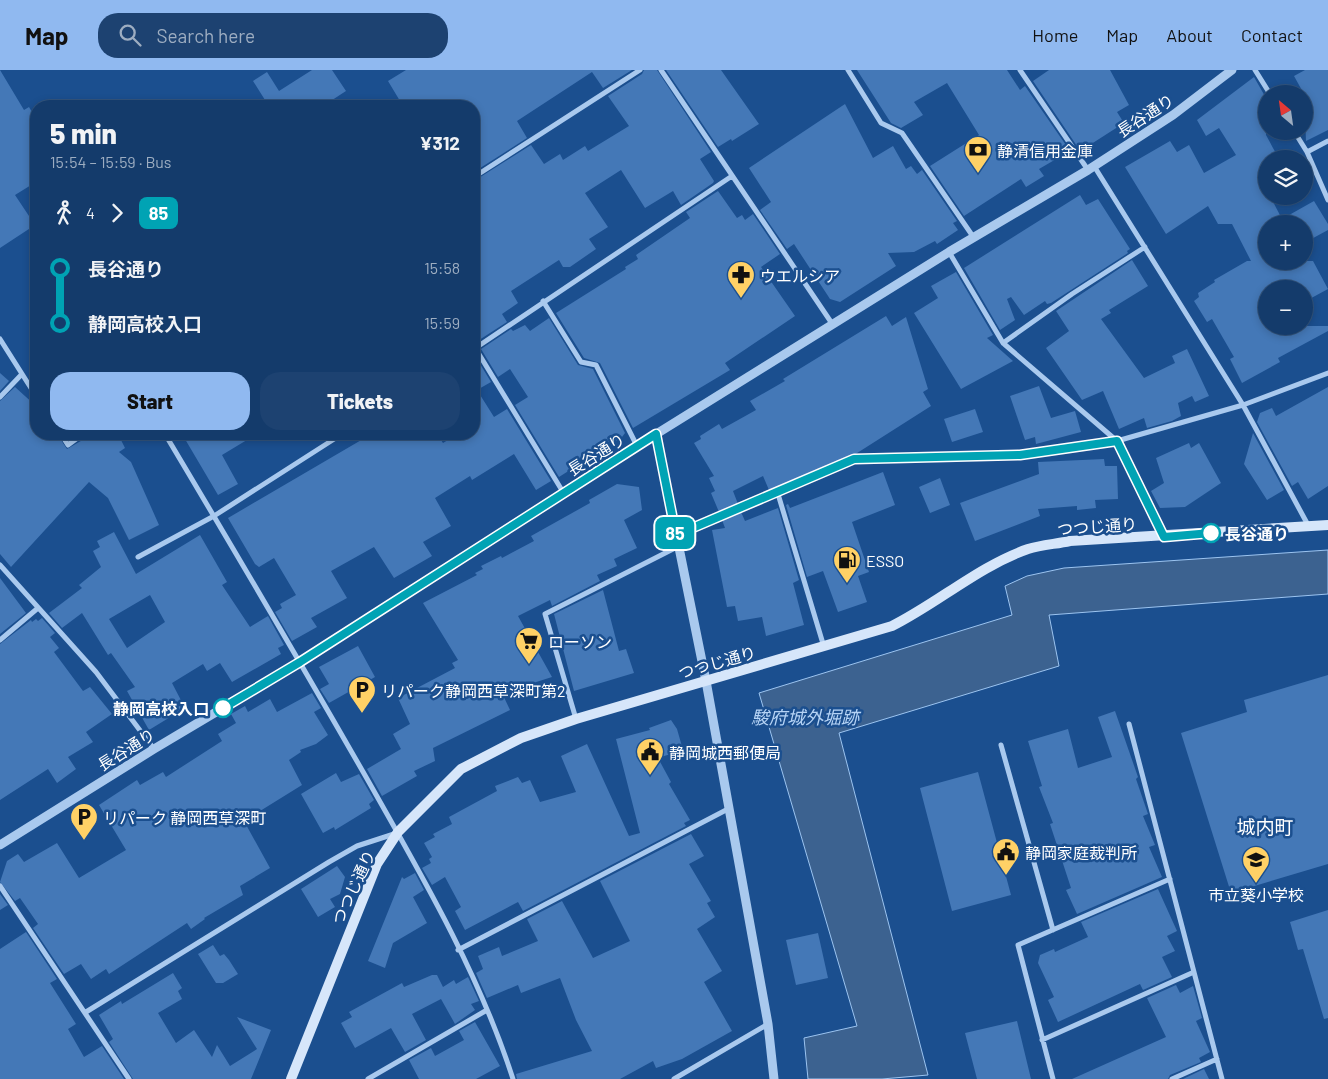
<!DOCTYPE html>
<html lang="en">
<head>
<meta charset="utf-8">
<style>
  :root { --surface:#143b6b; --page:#1d4271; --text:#f1f3f6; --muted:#9dadc1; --line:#33557e; --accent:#90b9f0 }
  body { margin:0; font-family:Barlow,"Noto Sans JP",sans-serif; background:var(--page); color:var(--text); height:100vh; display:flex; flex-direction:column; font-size:19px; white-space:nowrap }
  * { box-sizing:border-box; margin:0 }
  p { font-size:16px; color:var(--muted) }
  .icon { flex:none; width:28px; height:28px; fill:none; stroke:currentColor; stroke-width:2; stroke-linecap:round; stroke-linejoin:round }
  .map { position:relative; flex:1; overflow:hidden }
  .drawer { position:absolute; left:30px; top:30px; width:450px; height:340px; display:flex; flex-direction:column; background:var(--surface); border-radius:20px; box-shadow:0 2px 8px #0003,0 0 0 1px var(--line) }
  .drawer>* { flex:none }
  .badge { padding:0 10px; border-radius:8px; font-size:18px; line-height:32px }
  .needle { width:32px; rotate:331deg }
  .tools { position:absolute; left:1258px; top:15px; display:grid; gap:10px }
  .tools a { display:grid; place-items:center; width:55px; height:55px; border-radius:50%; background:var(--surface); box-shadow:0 2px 8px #0003,0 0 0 1px var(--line); font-size:25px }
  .map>.badge { position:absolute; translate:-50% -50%; box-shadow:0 0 0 2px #fff }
  .legs { display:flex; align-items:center; gap:8px; height:55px; padding:0 20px; font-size:16px }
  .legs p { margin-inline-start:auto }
  .head { display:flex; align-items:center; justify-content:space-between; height:85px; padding:0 20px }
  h1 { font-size:28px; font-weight:800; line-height:38px }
  .action { display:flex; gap:10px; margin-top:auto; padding:10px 20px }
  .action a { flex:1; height:58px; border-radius:20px; background:var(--accent); color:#111; font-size:20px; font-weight:800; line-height:58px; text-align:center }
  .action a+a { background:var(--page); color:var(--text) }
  ul { padding:0 20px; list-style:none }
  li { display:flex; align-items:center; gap:18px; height:55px; font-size:19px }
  li i { display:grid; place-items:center; width:8px; height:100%; margin:0 6px; background:currentColor }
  li i::after { content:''; width:12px; height:12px; margin:-6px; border:4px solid; border-radius:50%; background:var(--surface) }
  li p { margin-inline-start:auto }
  li:first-child i { background:linear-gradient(#0000 50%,currentColor 0) }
  li:last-child i { background:linear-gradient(currentColor 50%,#0000 0) }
  header { display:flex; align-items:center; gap:30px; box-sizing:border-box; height:70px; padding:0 25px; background:var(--accent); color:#111 }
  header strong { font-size:24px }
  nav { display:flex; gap:28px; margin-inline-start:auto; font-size:18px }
  .search { width:350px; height:45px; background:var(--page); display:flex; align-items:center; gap:12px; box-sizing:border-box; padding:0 18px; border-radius:20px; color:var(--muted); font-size:19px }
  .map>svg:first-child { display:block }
  .water { fill:#3c6290; stroke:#9cc4f0 }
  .building { fill:#4478b7; fill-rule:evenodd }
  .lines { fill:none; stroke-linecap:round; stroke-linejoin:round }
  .minor { stroke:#a9c9ee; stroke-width:5 }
  .tertiary { stroke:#a9c9ee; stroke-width:9 }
  .secondary { stroke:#d6e6fa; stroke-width:10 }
  .line-1-casing { stroke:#fff; stroke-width:11 }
  .line-1 { stroke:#00a3b4; stroke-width:8 }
  .stop-1-dot { fill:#fff; stroke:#00a3b4; stroke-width:2.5 }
  .labels { text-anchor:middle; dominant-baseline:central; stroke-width:5; stroke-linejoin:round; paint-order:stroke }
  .street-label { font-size:16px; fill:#fff; stroke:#1b4f8f }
  .poi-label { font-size:16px; fill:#fff; stroke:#1b4f8f; text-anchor:start }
  .stop-label { font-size:16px; font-weight:bold; fill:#fff; stroke:#1b4f8f; text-anchor:start }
  .water-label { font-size:18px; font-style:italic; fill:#b5d3f5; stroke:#1b4f8f }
  .quarter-label { font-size:19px; fill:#fff; stroke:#1b4f8f }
</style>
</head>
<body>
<header>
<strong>Map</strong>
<div class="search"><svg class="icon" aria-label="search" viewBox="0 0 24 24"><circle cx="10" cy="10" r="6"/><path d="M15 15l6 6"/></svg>Search here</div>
<nav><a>Home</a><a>Map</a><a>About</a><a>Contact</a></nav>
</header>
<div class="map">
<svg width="1328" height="1009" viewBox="0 0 1328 1009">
  <rect width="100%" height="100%" fill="#1b4f8f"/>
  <path class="water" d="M1328,480V524L1049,545L1059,596L839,663L928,1005L882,1009H808L804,968L857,956L759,623L1012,545L1005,516L1027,506L1064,498Z"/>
  <path class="building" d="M0,0L24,40L29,37L36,49V112L15,125L35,155L0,178Z
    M312,0H332L346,21L323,36H255L265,30L253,11L267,2L279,21Z
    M406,0H632L603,18L592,2L517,51L527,68L474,102V36H403L388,11Z
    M644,0H657L711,82L700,89L714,111L713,113L681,135L673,121L645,138L621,100L585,123L608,157L589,169L596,179L570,197H563L559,190L511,221L518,233L502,244L507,252L476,272H474V111L531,75L544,94L560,84L563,90L585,76L588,81L629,56L608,26L642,4Z
    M666,0H721L759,54L732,71L731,69L718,77Z
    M857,0H1007L1020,20L1025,16L1070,81L1039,99L1044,106L1026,117L1021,109L964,146L930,96L979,65L947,13L914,32L923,45L901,58L891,53Z
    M1049,0H1110L1129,35L1117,42L1124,53L1085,78L1082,73L1077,76L1033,11Z
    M1305,0H1328V60L1306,71L1304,24L1294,6Z
    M1254,7L1266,28V65L1279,89H1266V126H1270L1282,149L1314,131L1328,154V160L1304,173V154H1266V191H1313L1328,219L1304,232V219H1266V256H1328V261L1278,288L1280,292L1242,313L1230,289L1234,287L1212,249L1207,252L1194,231L1199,227L1198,223L1215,212L1214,210L1247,191H1251L1232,154H1218L1208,136L1166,164L1125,97L1170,71L1177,82L1189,75L1204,103L1236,85L1219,58L1206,66L1197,50Z
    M845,34L873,88L893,76L906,99L911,96L917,104L922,100L957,151L953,153L958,160L937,174L935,171L914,182L888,183L896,196L840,232L830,229L794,174L787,179L760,140L771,132L749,98Z
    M718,121L737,148L742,145L745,150L753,144L780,184L761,197L795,246L725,293L730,300L633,358L600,293L584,288L556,243L626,199L625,197L638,189L636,185L690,148L686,142Z
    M1080,125L1086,135L1098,129L1130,179L1127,181L1128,183L1051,233L1047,234L1045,231L1024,245L1011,227L1007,229L1015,250L1000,260L964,198Z
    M1132,190L1148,216L1109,240L1111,243L1101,249L1144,308L1175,293L1172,286L1187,279L1209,326L1195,332L1192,326L1178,333L1181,346L1172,351L1147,358L1144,348L1119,359L1103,321L1082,330L1046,278L1069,261L1056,241Z
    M956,202L993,265L987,268L1013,291L961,319L914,243L938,228L931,216Z
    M886,246L892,256L906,247L928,319L923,322L931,336L854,385L769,420L763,406L733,421L738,434L719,442L711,423L715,421L709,408L714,406L694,373L701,369L700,366L719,354L722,359L756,340L750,331L785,311L783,309Z
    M549,248L578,295L593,299L625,363L622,367L559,407L515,335L528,327L510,299L498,307L481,279L511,259L513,261L525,255L530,261Z
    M474,284L491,312L477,320L494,347L507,339L551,411L536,420L514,384L472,410L470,406L435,428L451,456L423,472L432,486L394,508L374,477L331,501L347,528L311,548L317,557L292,571L275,542L282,538L280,534L296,525L274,488L259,497L255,494L228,448L363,369L360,364H437L443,373L458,364H474Z
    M0,303L9,311L0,321Z
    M1039,316L1051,348L1075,341L1081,362L1036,374L1035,367L1025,370L1010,326Z
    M15,317L36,336V364H57L67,379L86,368L87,364H118L125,378L119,382L131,392L159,455L129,470L108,428L89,412L11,497L0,484V331Z
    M1328,317V416L1308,429L1298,412L1292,416L1257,352L1260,343L1272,338L1276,346Z
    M975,339L983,362L952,372L944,349Z
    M1253,363L1284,420L1267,430L1244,394Z
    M182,364H257L222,385L238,414L218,425Z
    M1189,373L1191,378L1199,373L1221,413L1185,437L1160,438L1151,421L1164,413L1156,388Z
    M1104,389L1105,396H1117L1118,429L1095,430L1096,438L1077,440V436L1038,439L1040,446L975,471L960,433L1039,404L1038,392Z
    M883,402L895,435L852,452L869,502L858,506L867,532L838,542L823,501L807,507L786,435L788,434L790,438Z
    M940,408L950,435L930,443L919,417Z
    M617,414L639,417L642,440L624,450L637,478L614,489L617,496L597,505L600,511L552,536L550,530L518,546L552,607L502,623L510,640L433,678L435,691L414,701L417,706L382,726L367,699L401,679L393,664L410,654L398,628L455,598L452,593L458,590L423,533L477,505L475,503L483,499L481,496L501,486L502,488L534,471L531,466L590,433L589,430Z
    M778,438L799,510L793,513L804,555L766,566L762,547L738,551L735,536L727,537L712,460L725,458L722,450L741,442L745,451Z
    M114,462L136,504L200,465L227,512L222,515L250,557L268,546L284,575L278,578L281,584L232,612L220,593L207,601L203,594L172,613L185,638L149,660L127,621L135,617L111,583L108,585L82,543L62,558L49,543L82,518L79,515L101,497L93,481L100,477L97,471ZM150,525L165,552L127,578L109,549Z
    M0,508L26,543L0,564Z
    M603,520L619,581L626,579L634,603L574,621L554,544Z
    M42,548L55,563L50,567L59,578L54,582L83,621L90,617L112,644L86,662L93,672L68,687L76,699L57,713L48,699L0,730V574L31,550L32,552L36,549L38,551Z
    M358,576L375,607L329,633L320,619L329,614L319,597Z
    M1328,605V794L1231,823L1181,663L1247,642L1244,630Z
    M312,623L321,638L314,642L328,665L316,674L300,680L301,682L289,690L302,715L244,751L270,798L240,816L243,825L204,848L205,849L191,859L187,853L109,904L106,899L91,909L81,894L64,904L33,858L38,854L20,828L15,831L0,812L7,791L18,784L24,792L57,773L79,808L126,780L99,735L137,710L140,715L163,702L166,707L222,671L218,664L236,653L231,644L245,636L248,642L270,629L277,642Z
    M1115,641L1138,707L1136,709L1148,744L1143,746L1155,775L1149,777L1162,807L1077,844L1066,820L1071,818L1050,754L1053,753L1039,717L1042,716L1028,671L1068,659L1078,698L1112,687L1098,647Z
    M671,650L677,659L683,680L658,688L671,712L669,714L690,750L684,753L686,756L523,841L518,832L465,860L455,841L461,837L445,807L432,815L422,798L431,793L429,789L432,787L424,773L435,767L433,764L452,754L449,747L497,721L495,716L518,707L522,713L530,710L540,732L576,722L561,686L587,674L629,766L640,763L616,669L650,660L649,658Z
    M978,702L1011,825L952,841L920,718Z
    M336,703L341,712L359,704L374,730L369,734L371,738L335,760L334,757L323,763L301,724Z
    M691,764L704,786L689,794L711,831L707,833L715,847L697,859L722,901L704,912L732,961L682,989L656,998L653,991L620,1009H517L516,1004L592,981L576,950L560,908L521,923L518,915L487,928L476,903L483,899L478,886L499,877L502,886L538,871L527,849L562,831L593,888L630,871L600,811Z
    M337,796L345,807L340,824L330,829L335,837L318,847L301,819Z
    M415,803L424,820L413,827L427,853L393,873L385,898L368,891L402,807L404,809Z
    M1158,819L1177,861L1167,866L1175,881L1162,887L1172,907L1143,920L1140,914L1058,952L1048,930L1054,927L1038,893L1040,885L1054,879L1055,882L1088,867L1081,852Z
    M0,824L8,835L0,840Z
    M1328,840V948L1324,949L1303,879L1298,880L1290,852Z
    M26,862L57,909L50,913L76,954L68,959L84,987L102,976L124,1009H0V879Z
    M818,863L828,908L796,915L786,870Z
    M213,875L220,886L224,884L229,890L238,904L223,913H216L198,884Z
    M173,903L182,918L178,921L182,929L158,943L176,973L194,960L212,987L217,975L230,996L257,979L237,947L271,960L251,1009H133L109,972L113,969L99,945L121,931L122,934Z
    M432,905H437L443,917L454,910L456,914L468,907L479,931L471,934L475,940L455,954L441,929L412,944L426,970L405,982L391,958L355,978L341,953L352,947L349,942L402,913L404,917Z
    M1176,915L1180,923L1193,916L1202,948L1196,951L1210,982L1199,988L1201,992L1170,1005L1168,1009H1072L1166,967L1147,928Z
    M1017,951L1031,1009H977L965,963Z
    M475,952L500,996L476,1009H419L409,990L431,978L435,986L464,970L459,961Z
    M1204,999L1209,1009H1183Z"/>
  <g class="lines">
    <path class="minor" d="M661,0L833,255
      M848,0L881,53L902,63L974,168
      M1020,0L1088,100
      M1255,0L1270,24
      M1294,61L1307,82L1328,130
      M1307,82L1328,71
      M1094,96L1243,335L1308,455
      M474,107L640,0
      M949,182L1003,273L1117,371L1164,466
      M543,231L581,292L596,295L637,376
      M0,269L36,326
      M1003,273L1072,224L1145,177
      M474,276L563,422
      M474,279L732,106
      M0,327L22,304
      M61,364L68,375L83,364
      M165,364C233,478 300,592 366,707C421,804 479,903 513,1009
      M778,424L824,577
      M676,465L854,389L1020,385L1117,371L1243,335L1328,303
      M138,487L214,446L342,364
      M0,495L96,602L154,679
      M0,570L38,538
      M576,649L545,544L679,476
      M1129,654L1222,1009
      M1001,675L1053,860
      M0,816L129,1009
      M458,880L728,739
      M86,942L329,792L357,776L394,764
      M1042,970L1194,902
      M368,1009L487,940
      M674,1009L768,954
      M1053,1009L1018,875L1170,809
      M1172,1009L1217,989"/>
    <path class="tertiary" d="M656,364L706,611L768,954L774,1009
      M0,775L154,679L300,592L637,376L949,182L1088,100L1173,45L1232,0"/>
    <path class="secondary" d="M291,1009L377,794L398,762L461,699L521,668L576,649L892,556C938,533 979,496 1028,479C1041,475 1056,474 1070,471L1328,455"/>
  </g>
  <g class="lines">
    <defs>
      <path id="line-1" d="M223,638L300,592L656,364L676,465L854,389L1020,385L1117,371L1164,467L1211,463"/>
    </defs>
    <use href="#line-1" class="line-1-casing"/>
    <use href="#line-1" class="line-1"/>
  </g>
  <defs>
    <symbol id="bank-pin" viewBox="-11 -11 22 30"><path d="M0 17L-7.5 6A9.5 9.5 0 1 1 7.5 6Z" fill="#ffd166" stroke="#1b4f8f"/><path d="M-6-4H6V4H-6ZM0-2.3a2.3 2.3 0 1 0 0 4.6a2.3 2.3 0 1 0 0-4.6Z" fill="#111"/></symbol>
    <symbol id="pharmacy-pin" viewBox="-11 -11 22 30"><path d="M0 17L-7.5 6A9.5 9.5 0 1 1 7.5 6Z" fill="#ffd166" stroke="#1b4f8f"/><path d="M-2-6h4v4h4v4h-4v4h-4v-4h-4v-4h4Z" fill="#111"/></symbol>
    <symbol id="fuel-pin" viewBox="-11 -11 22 30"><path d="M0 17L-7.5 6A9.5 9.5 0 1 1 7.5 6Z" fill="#ffd166" stroke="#1b4f8f"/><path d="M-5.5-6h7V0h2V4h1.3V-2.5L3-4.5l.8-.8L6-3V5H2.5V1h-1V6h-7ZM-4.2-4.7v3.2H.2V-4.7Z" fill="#111"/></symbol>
    <symbol id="supermarket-pin" viewBox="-11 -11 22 30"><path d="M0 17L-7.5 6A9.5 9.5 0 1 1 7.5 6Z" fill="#ffd166" stroke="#1b4f8f"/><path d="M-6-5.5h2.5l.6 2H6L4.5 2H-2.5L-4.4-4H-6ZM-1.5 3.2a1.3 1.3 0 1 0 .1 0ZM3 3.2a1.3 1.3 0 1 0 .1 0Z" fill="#111"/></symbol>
    <symbol id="parking-pin" viewBox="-11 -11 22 30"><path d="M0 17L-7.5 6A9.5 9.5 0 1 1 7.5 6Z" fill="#ffd166" stroke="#1b4f8f"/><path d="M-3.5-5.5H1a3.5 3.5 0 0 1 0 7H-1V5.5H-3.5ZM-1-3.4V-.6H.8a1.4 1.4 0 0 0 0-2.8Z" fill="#111"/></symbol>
    <symbol id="civic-pin" viewBox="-11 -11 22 30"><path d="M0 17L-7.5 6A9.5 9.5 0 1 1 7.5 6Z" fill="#ffd166" stroke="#1b4f8f"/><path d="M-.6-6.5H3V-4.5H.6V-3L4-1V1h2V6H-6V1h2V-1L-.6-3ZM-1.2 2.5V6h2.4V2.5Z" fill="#111"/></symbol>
    <symbol id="school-pin" viewBox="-11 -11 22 30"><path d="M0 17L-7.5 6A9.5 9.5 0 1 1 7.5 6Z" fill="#ffd166" stroke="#1b4f8f"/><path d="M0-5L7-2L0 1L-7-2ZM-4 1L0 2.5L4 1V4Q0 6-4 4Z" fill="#111"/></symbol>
  </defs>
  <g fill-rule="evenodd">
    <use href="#bank-pin" x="962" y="64" width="32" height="43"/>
    <use href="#pharmacy-pin" x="725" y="189" width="32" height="43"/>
    <use href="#fuel-pin" x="831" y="474" width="32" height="43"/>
    <use href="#supermarket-pin" x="513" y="555" width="32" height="43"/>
    <use href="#parking-pin" x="346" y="604" width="32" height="43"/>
    <use href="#civic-pin" x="634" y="666" width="32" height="43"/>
    <use href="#parking-pin" x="68" y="731" width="32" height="43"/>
    <use href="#civic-pin" x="990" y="766" width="32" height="43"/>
    <use href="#school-pin" x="1240" y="774" width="32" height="43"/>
  </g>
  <g class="stop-1-dot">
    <circle cx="1211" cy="463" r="9"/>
    <circle cx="223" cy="638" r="9"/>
  </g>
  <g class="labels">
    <g class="street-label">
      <text transform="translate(1145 45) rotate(-33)">長谷通り</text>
      <text transform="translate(596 384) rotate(-32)">長谷通り</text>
      <text transform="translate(1097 456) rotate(-4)">つつじ通り</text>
      <text transform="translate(717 592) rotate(-16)">つつじ通り</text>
      <text transform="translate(126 679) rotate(-32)">長谷通り</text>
      <text transform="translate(353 817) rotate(-65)">つつじ通り</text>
    </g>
    <g class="poi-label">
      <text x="997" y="80">静清信用金庫</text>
      <text x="760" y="205">ウエルシア</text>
      <text x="866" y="490">ESSO</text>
      <text x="548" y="571">ローソン</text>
      <text x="381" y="620">リパーク静岡西草深町第2</text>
      <text x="669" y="682">静岡城西郵便局</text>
      <text x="103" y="747">リパーク 静岡西草深町</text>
      <text x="1025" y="782">静岡家庭裁判所</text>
      <text x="1256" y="824" text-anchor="middle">市立葵小学校</text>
    </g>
    <g class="stop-label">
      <text x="1225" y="463">長谷通り</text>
      <text x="209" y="638" text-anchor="end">静岡高校入口</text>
    </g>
    <g class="water-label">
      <text x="805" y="647">駿府城外堀跡</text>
    </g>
    <g class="quarter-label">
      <text x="1265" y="756">城内町</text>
    </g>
  </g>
</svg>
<div class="tools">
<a><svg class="needle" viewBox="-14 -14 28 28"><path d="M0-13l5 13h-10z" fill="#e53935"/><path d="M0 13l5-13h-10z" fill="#9dadc1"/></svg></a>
<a><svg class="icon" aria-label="layers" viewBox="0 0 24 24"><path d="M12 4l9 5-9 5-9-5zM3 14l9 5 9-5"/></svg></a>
<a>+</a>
<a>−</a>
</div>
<b class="badge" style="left:675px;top:463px;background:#00a3b4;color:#fff">85</b>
<section class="drawer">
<div class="head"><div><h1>5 min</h1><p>15:54 – 15:59 · Bus</p></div><b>¥312</b></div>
<div class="legs"><svg class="icon" aria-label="walk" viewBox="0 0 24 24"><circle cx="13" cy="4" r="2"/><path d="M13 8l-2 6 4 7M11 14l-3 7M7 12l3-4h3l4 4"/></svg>4<svg class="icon" aria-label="forward" viewBox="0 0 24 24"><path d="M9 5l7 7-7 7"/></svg><b class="badge" style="background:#00a3b4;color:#fff">85</b></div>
<ul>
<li><i style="color:#00a3b4"></i><b>長谷通り</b><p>15:58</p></li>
<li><i style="color:#00a3b4"></i><b>静岡高校入口</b><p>15:59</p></li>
</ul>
<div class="action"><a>Start</a><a>Tickets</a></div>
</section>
</div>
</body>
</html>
